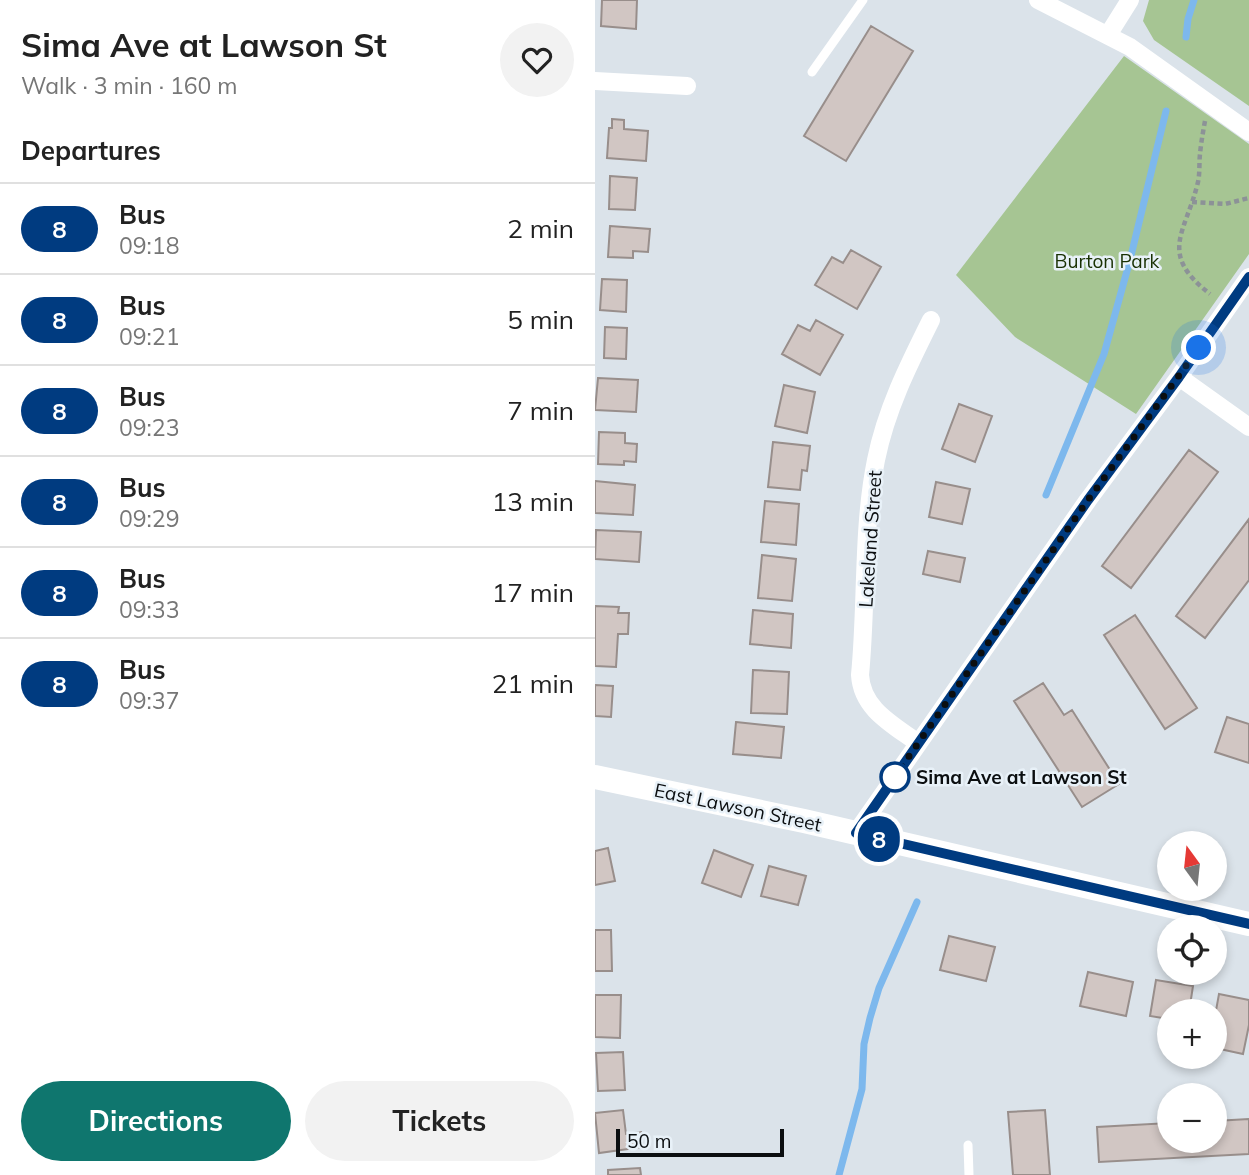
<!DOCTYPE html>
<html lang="en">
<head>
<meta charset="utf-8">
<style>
  :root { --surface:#fff; --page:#f2f2f2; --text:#222; --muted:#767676; --line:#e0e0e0; --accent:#0f766e }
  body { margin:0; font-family:Mulish,sans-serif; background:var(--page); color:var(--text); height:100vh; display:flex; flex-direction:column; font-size:26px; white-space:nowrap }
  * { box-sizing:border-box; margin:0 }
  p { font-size:23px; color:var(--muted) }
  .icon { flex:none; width:38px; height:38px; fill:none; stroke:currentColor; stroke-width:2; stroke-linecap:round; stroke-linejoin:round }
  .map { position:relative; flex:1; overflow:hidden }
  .details { display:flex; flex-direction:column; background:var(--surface); width:595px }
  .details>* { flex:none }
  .badge { padding:0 14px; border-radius:23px; font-size:24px; line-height:46px }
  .needle { width:46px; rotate:345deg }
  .fabs { position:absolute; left:562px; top:831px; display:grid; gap:14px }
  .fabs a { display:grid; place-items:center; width:70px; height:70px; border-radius:50%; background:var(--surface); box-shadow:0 4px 10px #0003; font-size:35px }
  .scale { position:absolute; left:21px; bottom:18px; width:168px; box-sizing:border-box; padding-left:7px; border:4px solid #0b0e10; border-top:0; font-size:19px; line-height:24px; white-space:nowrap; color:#0b0e10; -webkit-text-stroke:5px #e8f1f8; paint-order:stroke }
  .you { position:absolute; width:35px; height:35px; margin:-18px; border:5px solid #fff; border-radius:50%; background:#1a73e8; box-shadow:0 0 0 10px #1a73e833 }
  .map>.badge { position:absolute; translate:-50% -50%; box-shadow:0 0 0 4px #fff }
  h2 { padding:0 21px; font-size:26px; line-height:63px }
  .round { display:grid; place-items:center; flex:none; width:74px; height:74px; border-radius:37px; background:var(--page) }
  .overview { display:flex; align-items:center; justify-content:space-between; height:119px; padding:0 21px }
  h1 { font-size:33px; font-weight:700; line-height:52px }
  .cta { display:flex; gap:14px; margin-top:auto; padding:14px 21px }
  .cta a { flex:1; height:80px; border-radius:42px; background:var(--accent); color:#fff; font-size:28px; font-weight:700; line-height:80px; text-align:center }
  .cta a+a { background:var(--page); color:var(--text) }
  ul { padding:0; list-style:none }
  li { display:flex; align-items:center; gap:21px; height:91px; padding:0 21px; border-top:2px solid var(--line) }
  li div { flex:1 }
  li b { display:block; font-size:26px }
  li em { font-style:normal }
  li .badge { min-width:77px; font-weight:700; text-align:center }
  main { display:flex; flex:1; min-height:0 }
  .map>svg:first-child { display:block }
  .green { fill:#a6c593 }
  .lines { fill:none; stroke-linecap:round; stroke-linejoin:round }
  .stream { stroke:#7db8ed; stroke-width:7 }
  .building { fill:#d1c6c3; stroke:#988e8b; stroke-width:2 }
  .path { stroke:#8c9297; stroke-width:4.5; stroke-dasharray:5 3.5; stroke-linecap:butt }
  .lane { stroke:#fff; stroke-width:9 }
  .street { stroke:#fff; stroke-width:18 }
  .secondary { stroke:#fff; stroke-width:24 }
  .line-casing { stroke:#fff; stroke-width:16 }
  .line { stroke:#003b80; stroke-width:10 }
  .walk { stroke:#0b0e10; stroke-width:7; stroke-dasharray:0 12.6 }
  .stop-dot { fill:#fff; stroke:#003b80; stroke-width:3.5 }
  .labels { text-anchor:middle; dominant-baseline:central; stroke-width:5; stroke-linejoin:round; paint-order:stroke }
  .park-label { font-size:19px; fill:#193103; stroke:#e8f1f8 }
  .street-label { font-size:19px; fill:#0b0e10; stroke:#e8f1f8 }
  .stop-label { font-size:19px; font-weight:bold; fill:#0b0e10; stroke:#e8f1f8; text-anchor:start }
</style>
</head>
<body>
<main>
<section class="details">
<div class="overview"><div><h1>Sima Ave at Lawson St</h1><p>Walk · 3 min · 160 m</p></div><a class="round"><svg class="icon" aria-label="heart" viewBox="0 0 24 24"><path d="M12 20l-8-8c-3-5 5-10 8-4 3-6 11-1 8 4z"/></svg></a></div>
<h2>Departures</h2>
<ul>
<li><span class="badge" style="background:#003b80;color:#fff">8</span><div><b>Bus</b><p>09:18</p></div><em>2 min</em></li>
<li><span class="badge" style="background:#003b80;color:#fff">8</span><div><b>Bus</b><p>09:21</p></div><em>5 min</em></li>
<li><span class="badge" style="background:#003b80;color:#fff">8</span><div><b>Bus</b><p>09:23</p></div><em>7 min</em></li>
<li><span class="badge" style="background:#003b80;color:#fff">8</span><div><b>Bus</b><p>09:29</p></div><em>13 min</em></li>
<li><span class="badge" style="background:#003b80;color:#fff">8</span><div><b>Bus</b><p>09:33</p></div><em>17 min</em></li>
<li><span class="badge" style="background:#003b80;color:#fff">8</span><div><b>Bus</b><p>09:37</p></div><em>21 min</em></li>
</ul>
<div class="cta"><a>Directions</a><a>Tickets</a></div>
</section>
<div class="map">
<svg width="654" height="1175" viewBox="0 0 654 1175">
  <rect width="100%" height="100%" fill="#dbe3ea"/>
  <path class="green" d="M554,0H654V106L559,40L548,21Z
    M529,56L654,144V254L541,414L420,337L361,275Z"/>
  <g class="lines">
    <path class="stream" d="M591,37L593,19L599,0
      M451,495L509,354L535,260L571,111
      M244,1175L267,1089L269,1044L275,1018L284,988L322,902"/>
  </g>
  <path class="building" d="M7,0H42L41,29L6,26Z
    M276,26L318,51L251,161L209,136Z
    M17,119L29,120V129L53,131L51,161L12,158L14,128H17Z
    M15,176L42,178L40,210L14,209Z
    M15,226L55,229L53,252L38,251V258L13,257Z
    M256,250L286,267L262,309L220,285L237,257L248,263Z
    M7,279L32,280L31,312L5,310Z
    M221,320L248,335L225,375L187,354L203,325L215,331Z
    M10,327L32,328L31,359L9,358Z
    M3,378L43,380L41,412L0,410Z
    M189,385L220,392L212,433L180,426Z
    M364,404L397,416L380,462L347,449Z
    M4,432L30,433V443L42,444L41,462L29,461V465L3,464Z
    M178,442L215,446L212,471L207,470L205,490L173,487Z
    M594,450L623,472L536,588L507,566Z
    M0,481L40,485L38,515L0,513Z
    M341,482L375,489L367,524L334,517Z
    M170,501L204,504L201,545L166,542Z
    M654,519V580L610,638L581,616Z
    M1,530L46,532L44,562L0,559Z
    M333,551L370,558L365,582L328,574Z
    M167,555L201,559L197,601L163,598Z
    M0,606L24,607L23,613H34L33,634H23L21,667L0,666Z
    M158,610L198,614L196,648L155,644Z
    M540,615L602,708L570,729L509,635Z
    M158,670L194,672L192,714L156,713Z
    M448,683L469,715L477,710L524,784L487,807L419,701Z
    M0,685L18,686L16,717L0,716Z
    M632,717L654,724V763L620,752Z
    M141,722L189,727L186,758L138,754Z
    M13,848L20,881L0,885V851Z
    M119,850L158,865L146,897L107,883Z
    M174,866L211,876L203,905L166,896Z
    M0,930H16L17,971H0Z
    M354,936L400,947L391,981L345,970Z
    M493,972L538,982L531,1016L485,1006Z
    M561,980L598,986L594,1012H574V1019L555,1016Z
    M624,994L654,1000V1025L648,1054L620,1048V1016Z
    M0,995H26L25,1038L0,1037Z
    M28,1052L30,1090L3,1091L1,1053Z
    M28,1110L31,1134L46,1132L48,1147L4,1153L0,1113Z
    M450,1110L455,1175H418L413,1112Z
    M654,1119V1154L504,1162L502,1127L574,1123V1141H620V1121Z
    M45,1168L46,1175H13V1170Z"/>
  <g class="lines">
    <path class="path" d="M610,121C608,132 606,143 605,154C604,163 605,173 603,182C591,233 562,253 615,294
      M597,202L630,204L654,198"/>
    <path class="lane" d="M217,72L268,0
      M373,1145L374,1175"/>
    <path class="street" d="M443,0L535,47L654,132
      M513,35L535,0
      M0,81L92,86
      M584,377L654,427
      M323,743C297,724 267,709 265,675C272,604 267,529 281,460C291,410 313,366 336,320
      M261,833L493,500L584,377L654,277"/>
    <path class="secondary" d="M0,777L209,821L654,924"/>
  </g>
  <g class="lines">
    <defs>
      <path id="line" d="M654,277L584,377L493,500L261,833L654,924"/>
    </defs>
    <use href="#line" class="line-casing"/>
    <use href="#line" class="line"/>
    <path class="walk" d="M300,777L296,782L493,500L604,348"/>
  </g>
  <circle class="stop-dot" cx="300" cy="777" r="14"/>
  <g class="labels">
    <g class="park-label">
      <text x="512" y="261">Burton Park</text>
    </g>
    <g class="street-label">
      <text transform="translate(275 539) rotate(-86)">Lakeland Street</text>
      <text transform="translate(143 807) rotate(12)">East Lawson Street</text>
    </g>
    <g class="stop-label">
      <text x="321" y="777">Sima Ave at Lawson St</text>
    </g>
  </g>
</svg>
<div class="fabs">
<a><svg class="needle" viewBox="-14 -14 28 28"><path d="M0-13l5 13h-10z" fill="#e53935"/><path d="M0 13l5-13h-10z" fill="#767676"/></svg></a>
<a><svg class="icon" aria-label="locate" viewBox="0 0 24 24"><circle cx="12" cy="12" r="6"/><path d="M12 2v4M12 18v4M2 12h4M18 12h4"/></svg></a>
<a>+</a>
<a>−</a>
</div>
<div class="scale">50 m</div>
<div class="you" style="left:604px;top:348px"></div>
<b class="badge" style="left:284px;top:839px;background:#003b80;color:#fff">8</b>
</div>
</main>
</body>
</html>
